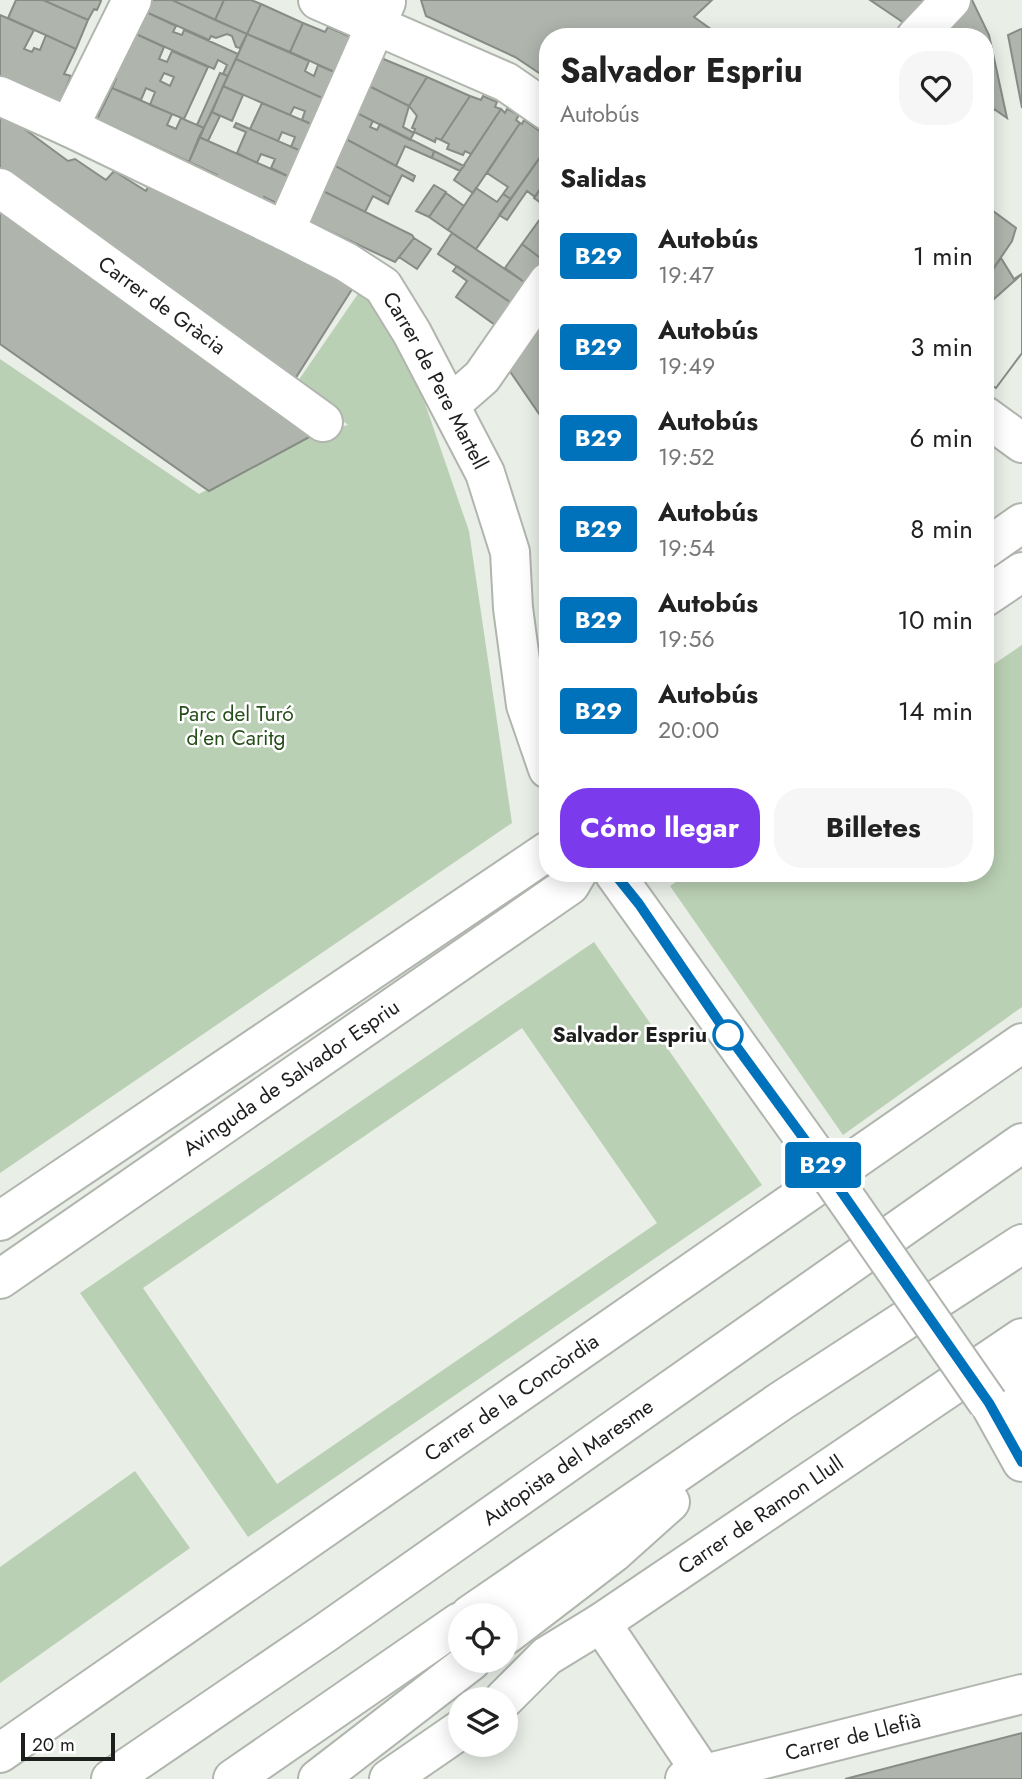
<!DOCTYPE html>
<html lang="es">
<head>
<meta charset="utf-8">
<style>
  :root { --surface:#fff; --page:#f6f6f6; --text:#222; --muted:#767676; --accent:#7c3aed }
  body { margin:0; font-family:Jost,sans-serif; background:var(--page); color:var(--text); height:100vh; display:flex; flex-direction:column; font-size:26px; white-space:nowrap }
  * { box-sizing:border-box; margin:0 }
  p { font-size:23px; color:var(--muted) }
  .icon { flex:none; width:38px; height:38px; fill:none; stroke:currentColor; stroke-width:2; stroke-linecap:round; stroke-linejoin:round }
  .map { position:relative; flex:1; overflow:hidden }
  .sheet { position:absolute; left:539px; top:28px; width:455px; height:854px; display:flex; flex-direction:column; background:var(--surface); border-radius:28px; box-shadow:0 4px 18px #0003 }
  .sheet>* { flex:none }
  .badge { padding:0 14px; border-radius:5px; font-size:24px; line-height:46px }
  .controls { position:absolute; left:448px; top:1603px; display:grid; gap:14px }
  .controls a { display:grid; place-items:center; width:70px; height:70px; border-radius:50%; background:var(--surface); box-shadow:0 4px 18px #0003; font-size:35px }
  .scale { position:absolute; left:21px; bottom:18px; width:94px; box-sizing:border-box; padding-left:7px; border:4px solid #1d1f1d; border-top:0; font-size:19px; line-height:24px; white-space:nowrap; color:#1d1f1d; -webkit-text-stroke:5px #fff; paint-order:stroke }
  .map>.badge { position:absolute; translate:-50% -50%; box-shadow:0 0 0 4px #fff }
  h2 { padding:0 21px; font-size:26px; line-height:63px }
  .round { display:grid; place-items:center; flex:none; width:74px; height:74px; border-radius:28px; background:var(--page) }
  .head { display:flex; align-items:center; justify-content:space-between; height:119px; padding:0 21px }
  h1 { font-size:33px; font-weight:700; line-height:52px }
  .button { display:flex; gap:14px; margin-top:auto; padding:14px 21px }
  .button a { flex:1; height:80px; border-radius:28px; background:var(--accent); color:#fff; font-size:28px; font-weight:700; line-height:80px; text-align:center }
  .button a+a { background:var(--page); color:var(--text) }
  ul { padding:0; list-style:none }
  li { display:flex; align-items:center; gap:21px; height:91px; padding:0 21px }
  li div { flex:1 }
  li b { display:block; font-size:26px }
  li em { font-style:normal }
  li .badge { min-width:77px; font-weight:700; text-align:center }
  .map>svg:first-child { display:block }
  .green { fill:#bad0b4; fill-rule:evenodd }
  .building { fill:#afb4ad; stroke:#878c86; stroke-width:2; fill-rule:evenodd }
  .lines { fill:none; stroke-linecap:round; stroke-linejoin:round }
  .minor-casing { stroke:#b0b5ae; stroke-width:42 }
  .highway-casing { stroke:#b0b5ae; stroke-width:42 }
  .minor { stroke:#fff; stroke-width:38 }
  .highway { stroke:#fff; stroke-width:38 }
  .minor-bridge-casing { stroke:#b0b5ae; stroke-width:42; stroke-linecap:butt }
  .minor-bridge { stroke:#fff; stroke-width:38 }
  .line-casing { stroke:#fff; stroke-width:16 }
  .line { stroke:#0072bc; stroke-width:10 }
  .stop-dot { fill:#fff; stroke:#0072bc; stroke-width:3.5 }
  .labels { text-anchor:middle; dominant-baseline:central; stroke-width:5; stroke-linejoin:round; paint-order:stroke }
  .street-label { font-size:21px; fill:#1d1f1d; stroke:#fff }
  .park-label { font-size:21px; fill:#274f1a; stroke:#fff }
  .stop-label { font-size:21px; font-weight:bold; fill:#1d1f1d; stroke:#fff; text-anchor:end }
</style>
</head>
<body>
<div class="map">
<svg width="1022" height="1779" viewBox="0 0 1022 1779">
  <rect width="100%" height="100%" fill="#e9eee7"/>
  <path class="green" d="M362,288L381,311L420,389L469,531L512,823L0,1173V359L199,494L313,435L348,425L298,381Z
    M1022,645V1007L843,1135L670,886L689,873H985V670Z
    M594,942L762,1185L248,1537L80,1293ZM522,1028L657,1223L277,1484L143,1288Z
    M135,1471L190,1548L0,1683V1567Z"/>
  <path class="building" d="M16,0H43L88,20L76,49L8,18Z
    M43,0H101V1L97,10L94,9L88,20Z
    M151,0H172L247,34L240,48L236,47L232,36L227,34L216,38L211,36L209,40L146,12Z
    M172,0H224L215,20Z
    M224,0H251L261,4L247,34L215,20Z
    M421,0H712L694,17L722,37H548V79L515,57L426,16Z
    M870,0H930L907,25Z
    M970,0H972L989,35L1007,118L994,109L985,117V37H936Z
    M261,4L303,23L290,52L247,34Z
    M146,12L176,26L173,32L182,35L184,30L187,31L238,54L228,76L223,74L227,65L218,60L214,69L136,34Z
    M0,15L34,30L24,49L32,52L34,48L40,50L46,35L76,49L64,74L71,76L58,106L0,80Z
    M303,23L325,32L328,27L353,38L341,75L290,52Z
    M1021,29H1022V108L1008,35Z
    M136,34L164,47L159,59L167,62L172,51L208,67L184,119L150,105L155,92L146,88L141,100L112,88L116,79L112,78ZM164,73L174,77L170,86L160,81Z
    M247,34L309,61L305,71L314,76L318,65L341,75L329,101L236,59Z
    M381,58L427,77L409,106L369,86Z
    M236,59L329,101L318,127L302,120L305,111L294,107L290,115L223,86Z
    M220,73L228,76L204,128L197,125Z
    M427,77L470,96L441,140L436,138L435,142L414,132L415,129L412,128L417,116L409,106Z
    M223,86L243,95L232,121L212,112Z
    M369,86L409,106L403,127L414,133L410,140L357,113Z
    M112,88L172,114L167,125L176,129L181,118L204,128L189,162L97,119Z
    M470,96L481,100L483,96L497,102L495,107L501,109L471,154L465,151L463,155L447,149L449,144L441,140Z
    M262,103L318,127L306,153L291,147L295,137L282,132L278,141L250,129Z
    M501,109L505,113L507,109L519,115L516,120L520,123L473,193L454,180Z
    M0,111L68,161L75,159L106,180L114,171L146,191L149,185L356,283L295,379L0,168Z
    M212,112L220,116L208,141L199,137Z
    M357,113L373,121L370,127L377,130L380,124L434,151L432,158L405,146L396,166L346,139Z
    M524,120L548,137V146L511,199L503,194L508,187L487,173L520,123L522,124Z
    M236,123L306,153L294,179L271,168L275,159L261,154L257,163L237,153L246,132L234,127Z
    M199,137L294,179L282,206L264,197L262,202L215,180L217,175L189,162Z
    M346,139L415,176L413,181L402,175L391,197L334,165Z
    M548,146V177L535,197L527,191L507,220L499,215Z
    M434,151L464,166L460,171L432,158Z
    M334,165L391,197L388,204L373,196L365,212L323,191Z
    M548,177V208L534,198Z
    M434,185L446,192L429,217L416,211Z
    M476,188L497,202L503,194L511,199L476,249L448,230Z
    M323,191L412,235L414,238L395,262L310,222Z
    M446,193L464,206L448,230L429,217Z
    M985,205L1016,228L1012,241L985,281Z
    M0,206L313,435L209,491L0,344Z
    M548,208V254L543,260L522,244Z
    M452,233L527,284L513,304L438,254Z
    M414,238L431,249L417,269L399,257Z
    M522,244L543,260L527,284L505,268Z
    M1001,258L1014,279L1022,274V353L996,388L985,381V281Z
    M457,266L513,304L498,327L456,297L467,281L453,271Z
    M1022,274V353L996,388L985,381V307Z
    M548,304V427L507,367Z
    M1022,1733V1779H845Z"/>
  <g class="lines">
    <defs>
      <g id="minor">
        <path d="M318,0L506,82L548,111"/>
        <path d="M916,37L951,0"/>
        <path id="s1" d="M0,96L69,127L285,231L346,262L383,286L412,333L485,473L510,552L513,608L526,705L548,769"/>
        <path d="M69,127L132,0"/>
        <path id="s2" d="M0,188L323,422"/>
        <path d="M285,231L386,2"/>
        <path d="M450,405L482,377L548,282"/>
        <path d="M985,416L1022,443"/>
        <path d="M985,549L1022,523"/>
        <path d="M985,597L1022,572"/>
        <path d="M614,873L813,1151"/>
        <path d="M0,1221L548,851"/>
        <path id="s3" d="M0,1279L570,885L577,873"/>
        <path d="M1022,1369L1000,1386L1022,1426"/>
        <path d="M992,1408L1022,1462"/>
        <path d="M601,1623L706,1779"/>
        <path id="s4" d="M504,1699L547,1656L601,1623L1022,1338"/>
        <path id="s5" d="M0,1753L1022,1043"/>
        <path d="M389,1779L460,1730"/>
        <path id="s6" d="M685,1779L1022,1694"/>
      </g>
      <g id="highway">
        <path d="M470,1615L781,1401L1022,1244"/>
        <path d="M506,1635L613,1553L670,1502"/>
        <path id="s7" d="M111,1779L325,1633L1022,1143"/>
        <path d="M233,1779L460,1622"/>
        <path d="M318,1779L471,1661"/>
      </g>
    </defs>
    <use href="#minor" class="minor-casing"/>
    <use href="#highway" class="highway-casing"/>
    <use href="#minor" class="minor"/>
    <use href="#highway" class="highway"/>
    <defs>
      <path id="minor-bridge" d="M813,1151L988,1403"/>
    </defs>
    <use href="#minor-bridge" class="minor-bridge-casing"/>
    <use href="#minor-bridge" class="minor-bridge"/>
  </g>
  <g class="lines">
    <defs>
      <path id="line" d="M614,873L639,904L728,1035L813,1151L989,1403L1022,1462"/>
    </defs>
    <use href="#line" class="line-casing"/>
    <use href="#line" class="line"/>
  </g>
  <circle class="stop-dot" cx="728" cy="1035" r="14"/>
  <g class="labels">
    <g class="street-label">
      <text stroke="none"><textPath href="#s2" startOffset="200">Carrer de Gràcia</textPath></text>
      <text stroke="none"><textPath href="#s1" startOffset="536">Carrer de Pere Martell</textPath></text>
      <text stroke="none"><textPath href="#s3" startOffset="354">Avinguda de Salvador Espriu</textPath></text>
      <text stroke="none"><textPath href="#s5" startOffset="623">Carrer de la Concòrdia</textPath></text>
      <text stroke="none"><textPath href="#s7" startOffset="556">Autopista del Maresme</textPath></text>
      <text stroke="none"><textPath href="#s4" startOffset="317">Carrer de Ramon Llull</textPath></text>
      <text stroke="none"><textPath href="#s6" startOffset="173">Carrer de Llefià</textPath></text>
    </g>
    <g class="park-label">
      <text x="236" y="714">Parc del Turó<tspan x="236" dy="24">d'en Caritg</tspan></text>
    </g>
    <g class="stop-label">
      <text x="707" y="1035">Salvador Espriu</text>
    </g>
  </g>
</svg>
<div class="controls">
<a><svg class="icon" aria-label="locate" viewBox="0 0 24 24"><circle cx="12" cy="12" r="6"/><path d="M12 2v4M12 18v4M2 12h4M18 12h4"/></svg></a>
<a><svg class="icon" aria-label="layers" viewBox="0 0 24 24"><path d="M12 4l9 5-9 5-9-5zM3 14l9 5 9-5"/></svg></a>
</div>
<div class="scale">20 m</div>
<b class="badge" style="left:823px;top:1165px;background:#0072bc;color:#fff">B29</b>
<section class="sheet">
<div class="head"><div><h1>Salvador Espriu</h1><p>Autobús</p></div><a class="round"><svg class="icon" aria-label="heart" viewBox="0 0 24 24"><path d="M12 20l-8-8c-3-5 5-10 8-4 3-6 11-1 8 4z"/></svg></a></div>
<h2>Salidas</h2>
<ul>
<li><span class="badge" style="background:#0072bc;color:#fff">B29</span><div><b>Autobús</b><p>19:47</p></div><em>1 min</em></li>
<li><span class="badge" style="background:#0072bc;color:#fff">B29</span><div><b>Autobús</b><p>19:49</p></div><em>3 min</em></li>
<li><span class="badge" style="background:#0072bc;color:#fff">B29</span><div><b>Autobús</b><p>19:52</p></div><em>6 min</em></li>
<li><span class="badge" style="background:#0072bc;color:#fff">B29</span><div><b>Autobús</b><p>19:54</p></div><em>8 min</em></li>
<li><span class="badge" style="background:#0072bc;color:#fff">B29</span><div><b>Autobús</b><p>19:56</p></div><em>10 min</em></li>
<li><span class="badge" style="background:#0072bc;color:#fff">B29</span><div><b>Autobús</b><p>20:00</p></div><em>14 min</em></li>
</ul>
<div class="button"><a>Cómo llegar</a><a>Billetes</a></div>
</section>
</div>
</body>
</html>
